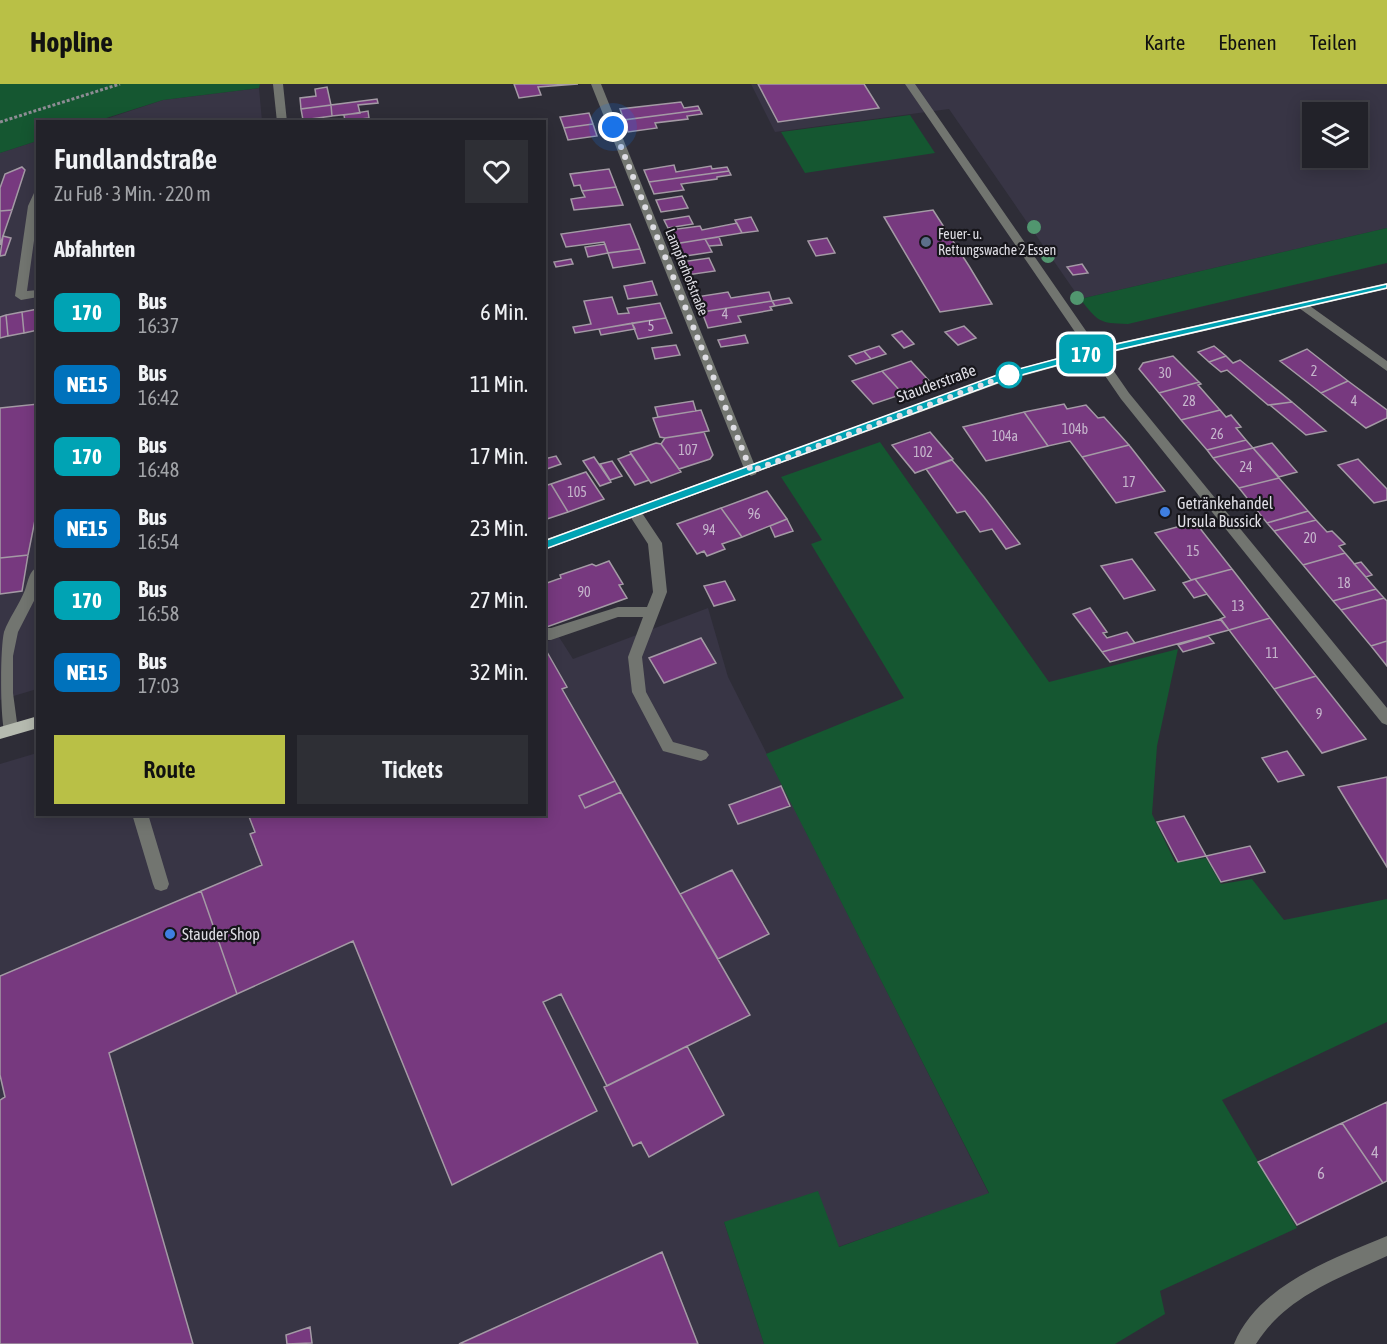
<!DOCTYPE html>
<html lang="de">
<head>
<meta charset="utf-8">
<style>
  :root { --surface:#222229; --page:#2e2f35; --text:#f1f3f6; --muted:#a2a4a8; --line:#3f3f46; --accent:#b9c046 }
  body { margin:0; font-family:"Asap Condensed",sans-serif; background:var(--page); color:var(--text); height:100vh; display:flex; flex-direction:column; font-size:22px; white-space:nowrap }
  * { box-sizing:border-box; margin:0 }
  p { font-size:20px; color:var(--muted) }
  .icon { flex:none; width:33px; height:33px; fill:none; stroke:currentColor; stroke-width:2; stroke-linecap:round; stroke-linejoin:round }
  .map { position:relative; flex:1; overflow:hidden }
  .drawer { position:absolute; left:36px; top:36px; width:510px; height:696px; display:flex; flex-direction:column; background:var(--surface); border-radius:0px; box-shadow:0 3px 15px #0003,0 0 0 2px var(--line) }
  .drawer>* { flex:none }
  .badge { padding:0 12px; border-radius:9px; font-size:21px; line-height:39px }
  .buttons { position:absolute; left:1302px; top:18px; display:grid; gap:12px }
  .buttons a { display:grid; place-items:center; width:66px; height:66px; border-radius:0px; background:var(--surface); box-shadow:0 3px 15px #0003,0 0 0 2px var(--line); font-size:30px }
  .you { position:absolute; width:30px; height:30px; margin:-15px; border:4px solid #fff; border-radius:50%; background:#1a73e8; box-shadow:0 0 0 9px #1a73e833 }
  .map>.badge { position:absolute; translate:-50% -50%; box-shadow:0 0 0 3px #fff }
  h2 { padding:0 18px; font-size:22px; line-height:54px }
  .round { display:grid; place-items:center; flex:none; width:63px; height:63px; border-radius:0px; background:var(--page) }
  .head { display:flex; align-items:center; justify-content:space-between; height:102px; padding:0 18px }
  h1 { font-size:28px; font-weight:600; line-height:45px }
  .button { display:flex; gap:12px; margin-top:auto; padding:12px 18px }
  .button a { flex:1; height:69px; border-radius:0px; background:var(--accent); color:#111; font-size:24px; font-weight:600; line-height:69px; text-align:center }
  .button a+a { background:var(--page); color:var(--text) }
  ul { padding:0; list-style:none }
  li { display:flex; align-items:center; gap:18px; height:72px; padding:0 18px }
  li div { flex:1 }
  li b { display:block; font-size:22px }
  li em { font-style:normal }
  li .badge { min-width:66px; font-weight:700; text-align:center }
  header { display:flex; align-items:center; gap:36px; box-sizing:border-box; height:84px; padding:0 30px; background:var(--accent); color:#111 }
  header strong { font-size:28px }
  nav { display:flex; gap:33px; margin-inline-start:auto; font-size:21px }
  .map>svg:first-child { display:block }
  .built { fill:#383545; fill-rule:evenodd }
  .green { fill:#155731 }
  .building { fill:#77397f; stroke:#a49aa5; stroke-width:1.5 }
  .lines { fill:none; stroke-linecap:round; stroke-linejoin:round }
  .path { stroke:#8d8c94; stroke-width:3; stroke-dasharray:3 2; stroke-linecap:butt }
  .minor { fill:#727570; fill-rule:evenodd }
  .major { fill:#b6bbb0; fill-rule:evenodd }
  .tree { fill:#51966f }
  .line { fill:#00a3b4; stroke:#fff; stroke-width:1.5 }
  .walk { stroke:#dfdee5; stroke-width:6; stroke-dasharray:0 10.8 }
  .service-dot { fill:#5c6f8a; stroke:#17161b; stroke-width:2 }
  .stop-dot { fill:#fff; stroke:#00a3b4; stroke-width:3 }
  .shop-dot { fill:#3f7fe0; stroke:#17161b; stroke-width:2 }
  .labels { text-anchor:middle; dominant-baseline:central; stroke-width:4.5; stroke-linejoin:round; paint-order:stroke }
  .far-poi-label { font-size:14px; fill:#dfdee5; stroke:#17161b; text-anchor:start }
  .far-street-label { font-size:14px; fill:#dfdee5; stroke:#17161b }
  .number-label { font-size:14px; fill:#c5b5cc }
  .street-label { font-size:16px; fill:#dfdee5; stroke:#17161b }
  .poi-label { font-size:16px; fill:#dfdee5; stroke:#17161b; text-anchor:start }
  .near-number-label { font-size:16px; fill:#c5b5cc }
</style>
</head>
<body>
<header>
<strong>Hopline</strong>
<nav><a>Karte</a><a>Ebenen</a><a>Teilen</a></nav>
</header>
<div class="map">
<svg width="1387" height="1260" viewBox="0 0 1387 1260">
  <rect width="100%" height="100%" fill="#2e2d37"/>
  <path class="built" d="M751,0H1387V144L1080,215L949,25L775,48ZM1312,28H1358V74H1312Z
    M259,4L262,37L97,38L163,16Z
    M37,57V605L0,616V69Z
    M708,524L728,593L989,1110L838,1163L724,1138L764,1260H0V680L37,669L38,730H544L545,558L559,553L573,575Z"/>
  <path class="green" d="M0,0H260L259,4L163,16L97,37L38,38L37,57L0,69Z
    M910,31L935,69L805,89L781,48Z
    M1387,144V179L1128,240C1098,239 1099,238 1080,215Z
    M880,358L1049,598L1178,565L1157,662L1152,730L1175,778L1206,774L1221,800L1252,795L1284,836L1387,815V938L1222,1016L1297,1144L1160,1207L1165,1230L1115,1260H764L724,1138L818,1107L839,1163L989,1109L766,670L904,614L811,460L822,456L781,393Z"/>
  <path class="building" d="M514,0H578L538,3L541,11L519,14Z
    M758,0H864L879,24L778,38Z
    M327,3L331,21L301,25L300,14L316,12L315,5Z
    M377,15L378,19L358,21L360,29L332,32L331,21Z
    M681,18L684,24L698,22L700,26L624,36L620,25Z
    M331,21L332,32L303,36L301,25Z
    M700,26L702,30L687,32L688,35L655,39L657,44L628,48L624,36Z
    M368,27L369,34L345,37L344,31Z
    M589,29L593,40L564,44L560,33Z
    M593,40L597,52L568,56L564,44Z
    M674,81L676,88L711,82L712,85L727,83L729,87L649,98L644,86Z
    M22,83L25,86L12,126L0,127V104L5,90Z
    M609,85L616,103L582,107L580,101L574,102L570,90Z
    M729,87L731,91L717,93V95L681,100L684,106L654,110L649,98Z
    M616,103L623,121L574,126L571,115L585,113L582,107Z
    M682,112L688,124L661,128L656,116Z
    M12,126L3,152L0,161V127Z
    M933,126L969,182L992,220L940,228L884,133Z
    M689,132L693,140L668,144L664,136Z
    M751,133L758,147L742,149L735,136Z
    M737,139L742,149L674,160L669,146L700,142L702,146Z
    M630,140L640,165L608,169L604,158L566,163L561,150Z
    M3,152L11,154L5,171L0,172Z
    M719,153L722,161L709,162L705,155Z
    M827,154L835,169L816,172L808,157Z
    M705,155L712,168L679,173L674,160Z
    M605,160L608,169L588,173L585,163Z
    M640,165L645,179L613,184L608,169Z
    M709,174L715,187L687,191L681,178Z
    M571,175L573,180L556,183L554,178Z
    M1082,180L1088,189L1073,191L1067,183Z
    M652,197L657,211L628,215L624,202Z
    M728,208L731,214L769,208L772,217L702,228L696,213Z
    M612,213L618,230L629,229L627,224L660,219L666,234L575,249L573,243L591,240L584,217Z
    M789,214L792,219L775,222L772,217Z
    M772,217L775,222L770,223L772,226L738,232L741,238L708,244L702,228Z
    M38,225V246L24,249L22,228Z
    M22,228L24,249L8,252L6,231Z
    M6,231L8,252L0,254V233Z
    M666,234L672,249L638,255L632,239Z
    M632,239L635,245L601,251L599,245Z
    M964,242L976,254L958,261L945,248Z
    M902,247L914,260L904,264L892,251Z
    M745,251L748,259L721,263L718,256Z
    M676,261L680,271L655,275L652,264Z
    M879,262L886,270L871,275L864,267Z
    M1214,262L1226,272L1209,278L1198,268Z
    M1307,265L1348,297L1321,309L1280,277Z
    M864,267L871,275L856,280L849,272Z
    M1173,272L1199,298L1159,309L1139,285L1143,279Z
    M1226,272L1233,279L1240,276L1292,318L1268,321L1227,286L1221,288L1209,278Z
    M911,277L932,300L903,310L882,287Z
    M882,287L903,310L873,320L852,297Z
    M1348,297L1387,326V334L1366,344L1321,309Z
    M1199,298L1201,300L1198,301L1220,326L1181,336L1159,309Z
    M693,317L696,327L658,333L655,323Z
    M1292,318L1326,347L1306,351L1270,321Z
    M38,320V421L28,471L0,474V324Z
    M1064,320L1067,325L1086,321L1098,334L1104,333L1129,361L1082,373L1070,357L1048,362L1024,328Z
    M701,326L709,347L665,354L660,353L653,334Z
    M1220,326L1226,333L1231,331L1241,343L1236,344L1246,356L1207,366L1181,336Z
    M1024,328L1048,362L986,377L963,343Z
    M704,348L713,371L710,375L679,385L661,360L665,354Z
    M930,348L953,375L915,389L892,361Z
    M1246,356L1253,364L1213,374L1207,366Z
    M656,359L661,360L681,388L651,399L630,368Z
    M1272,359L1297,388L1279,393L1253,364Z
    M1129,361L1165,407L1116,419L1082,373Z
    M1253,364L1279,394L1239,404L1213,374Z
    M631,370L649,396L635,401L618,375Z
    M556,372L561,380L544,386V375Z
    M594,373L611,398L600,402L583,377Z
    M1358,375L1387,405V416L1374,419L1338,381Z
    M952,376L984,413L1020,460L1006,465L992,445L980,448L965,427L957,429L926,385Z
    M612,377L622,392L610,396L600,380Z
    M586,388L604,415L568,428L551,400Z
    M1279,394L1308,427L1267,439L1239,404Z
    M551,400L568,428L544,436V402Z
    M767,407L787,435L742,453L721,424Z
    M721,424L742,453L722,460L725,465L707,472L704,467L697,470L677,440Z
    M1308,427L1316,436L1274,447L1267,439Z
    M787,435L793,447L775,453L770,442Z
    M1316,436L1327,448L1332,447L1345,460L1339,462L1345,469L1303,481L1274,447Z
    M1195,438L1232,485L1191,496L1155,449Z
    M1345,469L1376,505L1333,517L1303,481Z
    M28,471L22,507L0,510V474Z
    M1132,475L1155,506L1124,515L1101,482Z
    M609,477L623,500L619,501L627,514L544,544V500L561,494L560,491L592,480L596,482Z
    M1361,478L1372,491L1366,493L1354,480Z
    M1232,485L1270,534L1229,546L1220,535L1225,533L1195,495Z
    M1195,495L1207,510L1194,514L1183,499Z
    M725,497L735,516L714,522L704,502Z
    M1376,505L1384,514L1341,526L1333,517Z
    M1384,514L1387,517V557L1371,562L1341,526Z
    M1090,524L1107,548L1103,549L1107,554L1127,548L1135,559L1102,568L1073,530Z
    M1270,534L1316,592L1274,605L1229,546Z
    M1221,535L1229,546L1110,578L1102,568Z
    M1208,552L1214,559L1183,568L1178,561Z
    M701,554L716,579L664,599L649,574Z
    M1387,557V582L1371,562Z
    M547,568L567,603L562,605L615,697L579,712L585,724L621,708L750,931L607,1002L561,910L543,918L597,1027L452,1101L353,857L237,910L201,807L262,781L250,750L255,748L248,730H544V569Z
    M1316,592L1366,655L1322,669L1274,605Z
    M1287,667L1304,691L1278,698L1262,674Z
    M1387,693V783L1338,703Z
    M615,697L621,708L585,724L579,712Z
    M781,702L790,722L738,740L729,721Z
    M1184,732L1206,772L1178,778L1157,738Z
    M1250,762L1265,788L1221,798L1206,772Z
    M732,786L769,850L718,875L680,810Z
    M201,807L237,910L109,969L193,1260H0V1016L5,1013L0,991V892Z
    M687,962L724,1031L649,1073L641,1058L633,1062L604,1003Z
    M1387,1018V1097L1383,1099L1342,1039Z
    M1342,1039L1383,1099L1297,1141L1258,1078Z
    M662,1168L698,1260H459Z
    M310,1243L312,1259L287,1260L286,1251Z"/>
  <g class="lines">
    <path class="path" d="M0,38L120,0"/>
    <path class="minor" d="M273,0H283L287,38H277Z
      M591,0H601L757,387L756,390L751,392L745,387Z
      M905,0H915L1129,309L1387,624V641L1382,639L1121,315Z
      M38,108V128L27,207L38,206V213L21,216L15,212L28,122L34,109Z
      M1303,217L1387,277V287L1299,224L1297,221Z
      M635,424L640,426L662,459L667,508L642,573L646,608L673,658L706,667L709,671L706,675L701,677L663,667L632,608L628,573L643,533H618L551,556H544V544H551L618,523H647L653,508L648,460L628,429Z
      M38,483V509L18,548L13,572V609L18,646L15,650L10,652L5,650C0,635 0,565 4,548C9,534 19,521 25,506C28,498 29,486 38,483Z
      M132,730H148L169,800L167,805L161,807L155,805L153,800Z
      M1387,1152V1172C1339,1194 1285,1213 1256,1260H1234C1258,1201 1332,1175 1387,1152Z"/>
    <path class="major" d="M1387,199V205L1095,272L1008,296L544,466V456L1000,290L1094,264Z
      M38,632V644L0,655V643Z"/>
  </g>
  <g class="tree">
    <circle cx="1034" cy="143" r="7"/>
    <circle cx="1048" cy="172" r="7"/>
    <circle cx="1077" cy="214" r="7"/>
  </g>
  <path class="line" d="M1387,200V204L1095,271L1007,295L548,464H541L539,461L541,458L1000,290L1094,265Z"/>
  <g class="lines">
    <path class="walk" d="M613,43L751,387L1009,291"/>
  </g>
  <circle class="service-dot" cx="926" cy="158" r="6"/>
  <circle class="stop-dot" cx="1009" cy="291" r="12"/>
  <g class="shop-dot">
    <circle cx="1165" cy="428" r="6"/>
    <circle cx="170" cy="850" r="6"/>
  </g>
  <g class="labels">
    <g class="far-poi-label">
      <text x="938" y="150">Feuer- u.<tspan x="938" dy="16">Rettungswache 2 Essen</tspan></text>
    </g>
    <g class="far-street-label">
      <text transform="translate(687 188) rotate(68)">Lampferhofstraße</text>
    </g>
    <g class="number-label">
      <text x="725" y="230">4</text>
      <text x="651" y="242">5</text>
      <text x="1314" y="287">2</text>
      <text x="1165" y="289">30</text>
      <text x="1189" y="317">28</text>
      <text x="1354" y="317">4</text>
      <text x="1075" y="345">104b</text>
      <text x="1217" y="350">26</text>
      <text x="1005" y="352">104a</text>
      <text x="688" y="366">107</text>
      <text x="923" y="368">102</text>
      <text x="1246" y="383">24</text>
      <text x="1129" y="398">17</text>
      <text x="577" y="408">105</text>
      <text x="754" y="430">96</text>
      <text x="709" y="446">94</text>
      <text x="1310" y="454">20</text>
      <text x="1193" y="467">15</text>
      <text x="1344" y="499">18</text>
      <text x="584" y="508">90</text>
      <text x="1238" y="522">13</text>
      <text x="1272" y="569">11</text>
      <text x="1319" y="630">9</text>
    </g>
    <g class="street-label">
      <text transform="translate(936 299) rotate(-20)">Stauderstraße</text>
    </g>
    <g class="poi-label">
      <text x="1177" y="419">Getränkehandel<tspan x="1177" dy="18">Ursula Bussick</tspan></text>
      <text x="182" y="850">Stauder Shop</text>
    </g>
    <g class="near-number-label">
      <text x="1375" y="1068">4</text>
      <text x="1321" y="1089">6</text>
    </g>
  </g>
</svg>
<div class="buttons">
<a><svg class="icon" aria-label="layers" viewBox="0 0 24 24"><path d="M12 4l9 5-9 5-9-5zM3 14l9 5 9-5"/></svg></a>
</div>
<div class="you" style="left:613px;top:43px"></div>
<b class="badge" style="left:1086px;top:270px;background:#00a3b4;color:#fff">170</b>
<section class="drawer">
<div class="head"><div><h1>Fundlandstraße</h1><p>Zu Fuß · 3 Min. · 220 m</p></div><a class="round"><svg class="icon" aria-label="heart" viewBox="0 0 24 24"><path d="M12 20l-8-8c-3-5 5-10 8-4 3-6 11-1 8 4z"/></svg></a></div>
<h2>Abfahrten</h2>
<ul>
<li><span class="badge" style="background:#00a3b4;color:#fff">170</span><div><b>Bus</b><p>16:37</p></div><em>6 Min.</em></li>
<li><span class="badge" style="background:#0072bc;color:#fff">NE15</span><div><b>Bus</b><p>16:42</p></div><em>11 Min.</em></li>
<li><span class="badge" style="background:#00a3b4;color:#fff">170</span><div><b>Bus</b><p>16:48</p></div><em>17 Min.</em></li>
<li><span class="badge" style="background:#0072bc;color:#fff">NE15</span><div><b>Bus</b><p>16:54</p></div><em>23 Min.</em></li>
<li><span class="badge" style="background:#00a3b4;color:#fff">170</span><div><b>Bus</b><p>16:58</p></div><em>27 Min.</em></li>
<li><span class="badge" style="background:#0072bc;color:#fff">NE15</span><div><b>Bus</b><p>17:03</p></div><em>32 Min.</em></li>
</ul>
<div class="button"><a>Route</a><a>Tickets</a></div>
</section>
</div>
</body>
</html>
